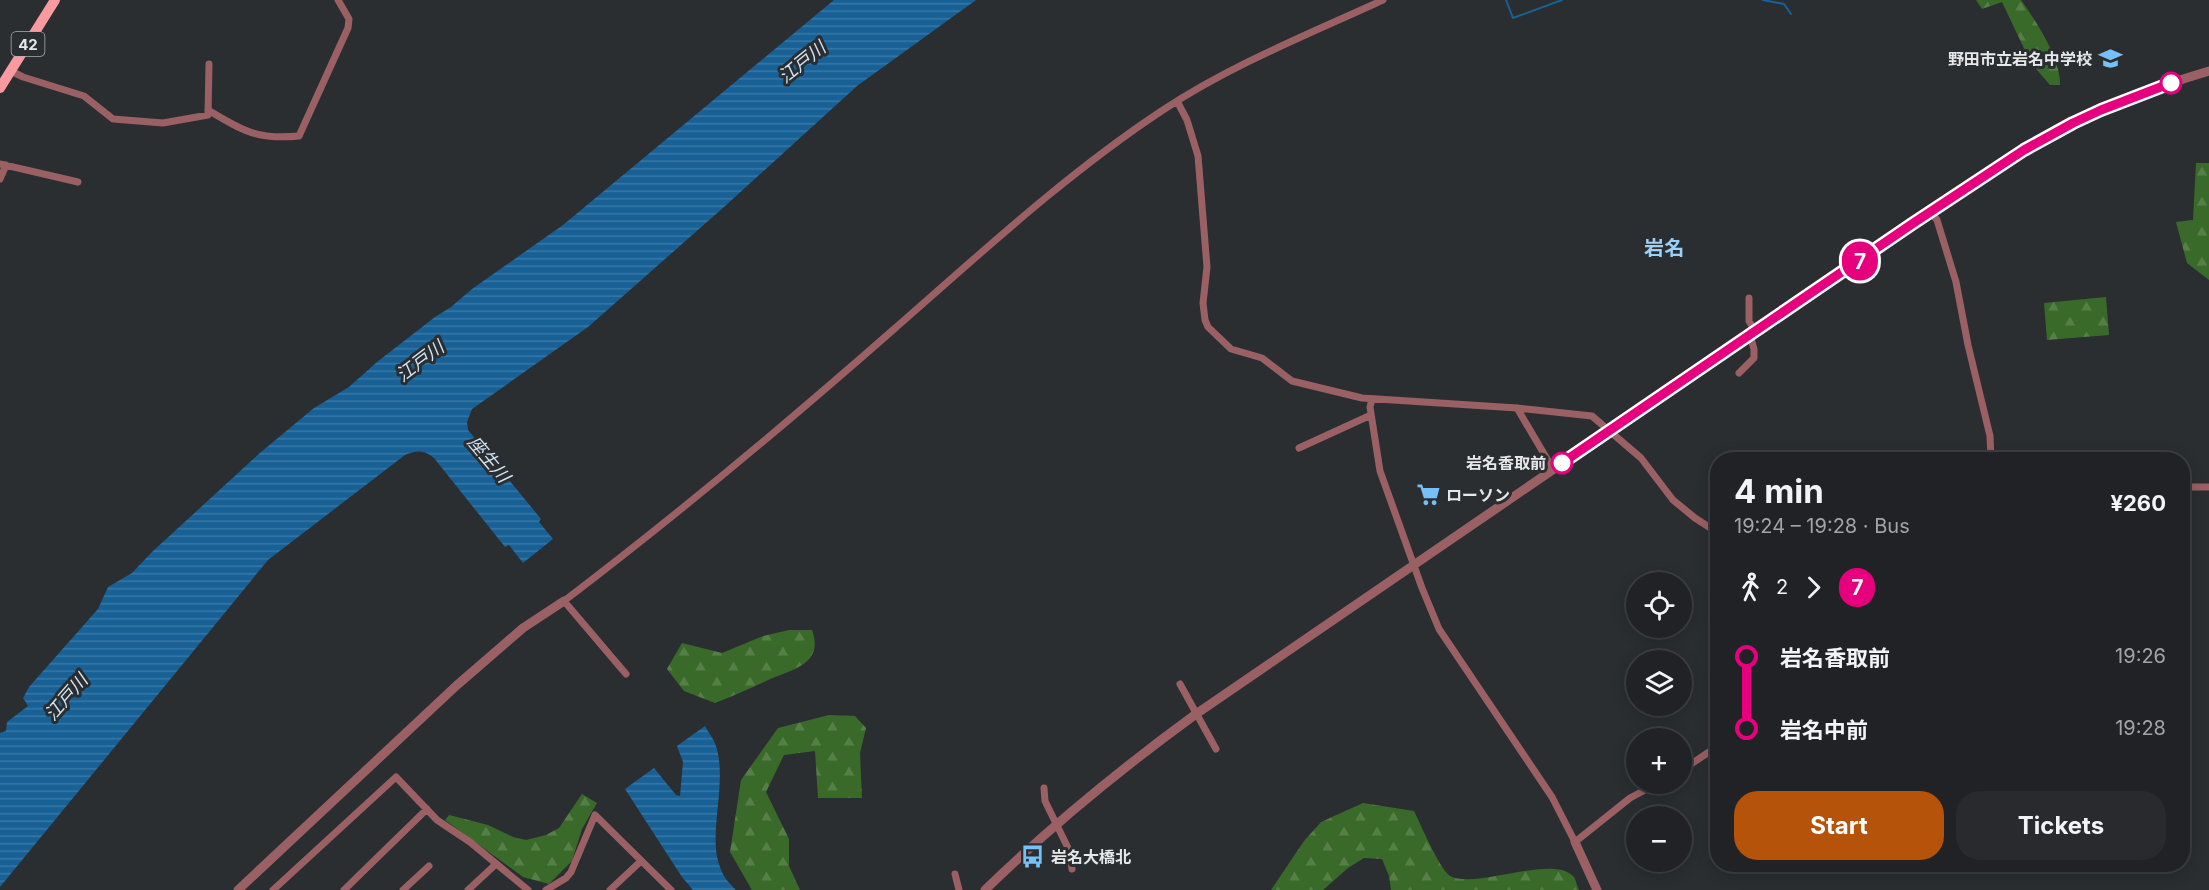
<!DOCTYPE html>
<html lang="en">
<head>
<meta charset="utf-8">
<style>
  :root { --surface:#202225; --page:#282a2d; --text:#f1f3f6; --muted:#a2a4a7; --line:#3d3f42; --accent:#b45309 }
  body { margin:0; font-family:Inter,"Noto Sans JP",sans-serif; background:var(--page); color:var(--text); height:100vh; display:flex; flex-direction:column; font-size:22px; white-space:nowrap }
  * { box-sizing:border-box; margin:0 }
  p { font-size:20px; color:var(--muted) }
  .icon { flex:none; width:33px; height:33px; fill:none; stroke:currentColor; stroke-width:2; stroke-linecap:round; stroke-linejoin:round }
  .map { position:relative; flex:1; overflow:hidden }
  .side { position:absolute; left:1710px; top:452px; width:480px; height:420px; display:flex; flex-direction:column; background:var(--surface); border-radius:24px; box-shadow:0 3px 15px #0003,0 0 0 2px var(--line) }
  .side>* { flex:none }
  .badge { padding:0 12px; border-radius:20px; font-size:21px; line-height:39px }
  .controls { position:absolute; left:1626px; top:572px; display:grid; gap:12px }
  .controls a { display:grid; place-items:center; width:66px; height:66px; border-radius:50%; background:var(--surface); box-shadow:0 3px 15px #0003,0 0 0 2px var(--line); font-size:30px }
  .map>.badge { position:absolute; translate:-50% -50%; box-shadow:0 0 0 3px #fff }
  .legs { display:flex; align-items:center; gap:9px; height:66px; padding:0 24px; font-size:20px }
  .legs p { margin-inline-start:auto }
  .summary { display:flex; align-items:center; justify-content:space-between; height:102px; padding:0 24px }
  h1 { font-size:33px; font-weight:700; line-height:45px }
  .button { display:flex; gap:12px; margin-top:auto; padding:12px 24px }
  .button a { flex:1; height:69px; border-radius:24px; background:var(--accent); color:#fff; font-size:24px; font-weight:700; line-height:69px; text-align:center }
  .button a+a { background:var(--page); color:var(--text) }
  ul { padding:0 24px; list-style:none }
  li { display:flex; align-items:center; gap:21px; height:72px; font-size:22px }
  li i { display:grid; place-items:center; width:9px; height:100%; margin:0 8px; background:currentColor }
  li i::after { content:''; width:15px; height:15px; margin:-8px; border:4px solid; border-radius:50%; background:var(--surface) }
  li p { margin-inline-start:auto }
  li:first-child i { background:linear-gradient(#0000 50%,currentColor 0) }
  li:last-child i { background:linear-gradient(currentColor 50%,#0000 0) }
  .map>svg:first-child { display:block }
  .forest { fill:url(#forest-firs) }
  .water { fill:url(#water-rules) }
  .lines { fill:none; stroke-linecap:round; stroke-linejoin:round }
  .stream { stroke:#186196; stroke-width:2 }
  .minor { stroke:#9a6064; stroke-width:7 }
  .tertiary { stroke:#9a6064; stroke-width:9 }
  .primary { stroke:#f999a0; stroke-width:10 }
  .line-1-casing { stroke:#fff; stroke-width:14 }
  .line-1 { stroke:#e6007e; stroke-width:9 }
  .stop-1-dot { fill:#fff; stroke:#e6007e; stroke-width:3 }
  .labels { text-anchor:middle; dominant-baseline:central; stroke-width:6; stroke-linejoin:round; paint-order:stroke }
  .shield { fill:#2a2e31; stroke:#adb0b2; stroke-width:1.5 }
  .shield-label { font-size:15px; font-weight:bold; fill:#e5e7e9 }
  .poi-label { font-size:16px; font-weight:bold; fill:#e5e7e9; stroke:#2a2e31; text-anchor:start }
  .stop-label { font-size:16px; font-weight:bold; fill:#e5e7e9; stroke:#2a2e31; text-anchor:end }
  .water-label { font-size:18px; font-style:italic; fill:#d4e5f5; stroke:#2a2e31 }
  .quarter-label { font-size:20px; font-weight:bold; fill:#9ad0f9; stroke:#2a2e31 }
</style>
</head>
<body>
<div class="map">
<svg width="2209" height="890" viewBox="0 0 2209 890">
  <defs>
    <pattern id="forest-firs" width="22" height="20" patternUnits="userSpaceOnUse" patternTransform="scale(1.5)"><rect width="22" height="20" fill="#396a29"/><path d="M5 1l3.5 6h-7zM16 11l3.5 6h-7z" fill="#567f48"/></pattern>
    <pattern id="water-rules" width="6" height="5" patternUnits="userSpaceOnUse" patternTransform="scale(1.5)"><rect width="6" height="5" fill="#186196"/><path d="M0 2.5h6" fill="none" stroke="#3978a5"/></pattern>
  </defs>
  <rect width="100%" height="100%" fill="#2a2e31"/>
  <path class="forest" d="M1976,0H2021C2036,21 2061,59 2060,85H2050L2031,63L2002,2L1982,9Z
    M2196,163H2209V280L2187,263L2176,222L2193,220Z
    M2106,297L2109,335L2047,340L2044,303Z
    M789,630H812C825,666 789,670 766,681C749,689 733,696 715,703L684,691L667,669L682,643L722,653L763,636Z
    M829,715L855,716L866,728L860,753L862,798H818L815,751L784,755L766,792L789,839V866L800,890H752L730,852L741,780L778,728Z
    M582,794L597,803L582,829L572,861L549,884L523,877L445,820L449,815L488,825L513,837L526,840L546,835L559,828Z
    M1363,803L1414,811C1421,825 1439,868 1450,876C1474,890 1554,853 1574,877C1576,880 1577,887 1579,890H1391L1389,876L1382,859L1364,858L1348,868L1323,890H1271L1304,841L1321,822Z"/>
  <path class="water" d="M834,0H976L857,86L724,207L588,327L472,409L467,422L468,430L541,519L539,522L553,539L523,563L509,545L505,547L434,458C424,450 417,450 405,455L268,560L0,887V733L6,731L7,722L28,706L23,698L29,687L98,609L108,587L132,573L152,552L261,452L314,408L349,387L377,362L435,317L451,307L472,289L563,225Z
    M705,726C708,732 714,739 716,746C728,783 707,836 720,867C723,877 729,883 736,890H693L682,877L625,789L654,768L676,795L680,796L683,762L677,746Z"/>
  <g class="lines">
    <path class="stream" d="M1506,0L1513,18L1562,0
      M1763,0L1784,4L1791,14"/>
    <path class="minor" d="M11,71L23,77L84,96L113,119L163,123L208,115L209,64
      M1177,101L1187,120L1198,156L1207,267L1203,303L1205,320L1208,327L1231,349L1262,358L1292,381L1362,398L1517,408L1592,416L1641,458L1673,500L1695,518L1712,529H1718
      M208,110C243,131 257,140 299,136L348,28L349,19L338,0
      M0,164L78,182
      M0,179L6,165
      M1930,211L1937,220L1956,282L1968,345L1990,436L1991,459
      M1749,298V321L1755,331
      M1739,373L1754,358V349L1750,335
      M1372,399L1370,407L1380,471L1422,588L1439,629L1552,797L1575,842L1630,798L1658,783
      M1517,408L1553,469
      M1299,448L1371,415
      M1809,459L1810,455
      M2182,487H2209
      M626,674L564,601C677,515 786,424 893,330C980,254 1066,174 1163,110C1231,65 1309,34 1383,0
      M1180,684L1216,749
      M1682,770L1718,746
      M1044,788L1045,801L1070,852L1072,869
      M955,874L959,890
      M273,890L396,777L437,820L470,842L528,890
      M344,890L427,809
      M403,890L429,866
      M468,890L496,864
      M546,890L566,878L571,872L595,815L671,890
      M610,890L641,861"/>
    <path class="tertiary" d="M1575,842L1597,890
      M238,890L456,686L523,628L564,601
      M985,890C1051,826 1122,768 1196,714L1912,224C1964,189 2016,152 2072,124C2115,101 2162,85 2209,71"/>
    <path class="primary" d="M0,88L55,0"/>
  </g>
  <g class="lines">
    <defs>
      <path id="line-1" d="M1562,463L1912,224L2024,150L2073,123L2101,110L2171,83"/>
    </defs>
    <use href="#line-1" class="line-1-casing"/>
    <use href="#line-1" class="line-1"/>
  </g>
  <defs>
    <symbol id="school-bare" viewBox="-9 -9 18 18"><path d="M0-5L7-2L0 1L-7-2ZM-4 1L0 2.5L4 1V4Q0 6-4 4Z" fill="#76c0f7" stroke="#2a2e31" stroke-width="2.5" paint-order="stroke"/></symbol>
    <symbol id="supermarket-bare" viewBox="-9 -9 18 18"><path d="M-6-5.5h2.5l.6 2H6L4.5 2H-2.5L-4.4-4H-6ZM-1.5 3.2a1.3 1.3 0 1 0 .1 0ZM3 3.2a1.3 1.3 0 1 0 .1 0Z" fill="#76c0f7" stroke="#2a2e31" stroke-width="2.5" paint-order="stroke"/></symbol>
    <symbol id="bus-bare" viewBox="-9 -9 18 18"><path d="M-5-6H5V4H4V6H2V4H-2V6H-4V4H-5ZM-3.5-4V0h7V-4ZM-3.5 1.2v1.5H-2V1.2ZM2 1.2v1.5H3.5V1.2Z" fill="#76c0f7" stroke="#2a2e31" stroke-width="2.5" paint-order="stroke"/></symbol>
  </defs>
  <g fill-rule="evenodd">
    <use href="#school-bare" x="2094" y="42" width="33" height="33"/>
    <use href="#supermarket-bare" x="1412" y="478" width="33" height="33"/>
    <use href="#bus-bare" x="1016" y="840" width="33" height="33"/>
  </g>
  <g class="stop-1-dot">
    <circle cx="2171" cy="83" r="10"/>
    <circle cx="1562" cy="463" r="10"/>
  </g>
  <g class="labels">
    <rect class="shield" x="11.5" y="32" width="33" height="24" rx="4.5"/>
    <g class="shield-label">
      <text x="28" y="44">42</text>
    </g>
    <g class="poi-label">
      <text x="2092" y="59" text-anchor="end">野田市立岩名中学校</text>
      <text x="1446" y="495">ローソン</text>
      <text x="1051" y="857">岩名大橋北</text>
    </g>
    <g class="stop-label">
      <text x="1546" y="463">岩名香取前</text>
    </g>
    <g class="water-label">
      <text transform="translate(802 62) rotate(-39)">江戸川</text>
      <text transform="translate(420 361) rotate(-37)">江戸川</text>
      <text transform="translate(489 459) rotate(50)">座生川</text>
      <text transform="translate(66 697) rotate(-49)">江戸川</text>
    </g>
    <g class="quarter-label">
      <text x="1664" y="248">岩名</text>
    </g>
  </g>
</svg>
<div class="controls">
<a><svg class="icon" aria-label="locate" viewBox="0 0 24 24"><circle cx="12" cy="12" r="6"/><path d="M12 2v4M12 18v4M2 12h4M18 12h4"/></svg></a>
<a><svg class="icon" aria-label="layers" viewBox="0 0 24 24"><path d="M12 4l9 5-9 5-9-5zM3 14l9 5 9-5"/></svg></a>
<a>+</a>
<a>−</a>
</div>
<b class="badge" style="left:1860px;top:261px;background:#e6007e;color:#fff">7</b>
<section class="side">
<div class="summary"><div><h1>4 min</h1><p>19:24 – 19:28 · Bus</p></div><b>¥260</b></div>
<div class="legs"><svg class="icon" aria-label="walk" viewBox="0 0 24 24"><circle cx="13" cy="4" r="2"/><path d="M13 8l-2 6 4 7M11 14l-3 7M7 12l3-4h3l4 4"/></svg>2<svg class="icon" aria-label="forward" viewBox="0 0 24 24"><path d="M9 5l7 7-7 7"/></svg><b class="badge" style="background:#e6007e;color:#fff">7</b></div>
<ul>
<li><i style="color:#e6007e"></i><b>岩名香取前</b><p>19:26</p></li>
<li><i style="color:#e6007e"></i><b>岩名中前</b><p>19:28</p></li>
</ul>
<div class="button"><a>Start</a><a>Tickets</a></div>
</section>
</div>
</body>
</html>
